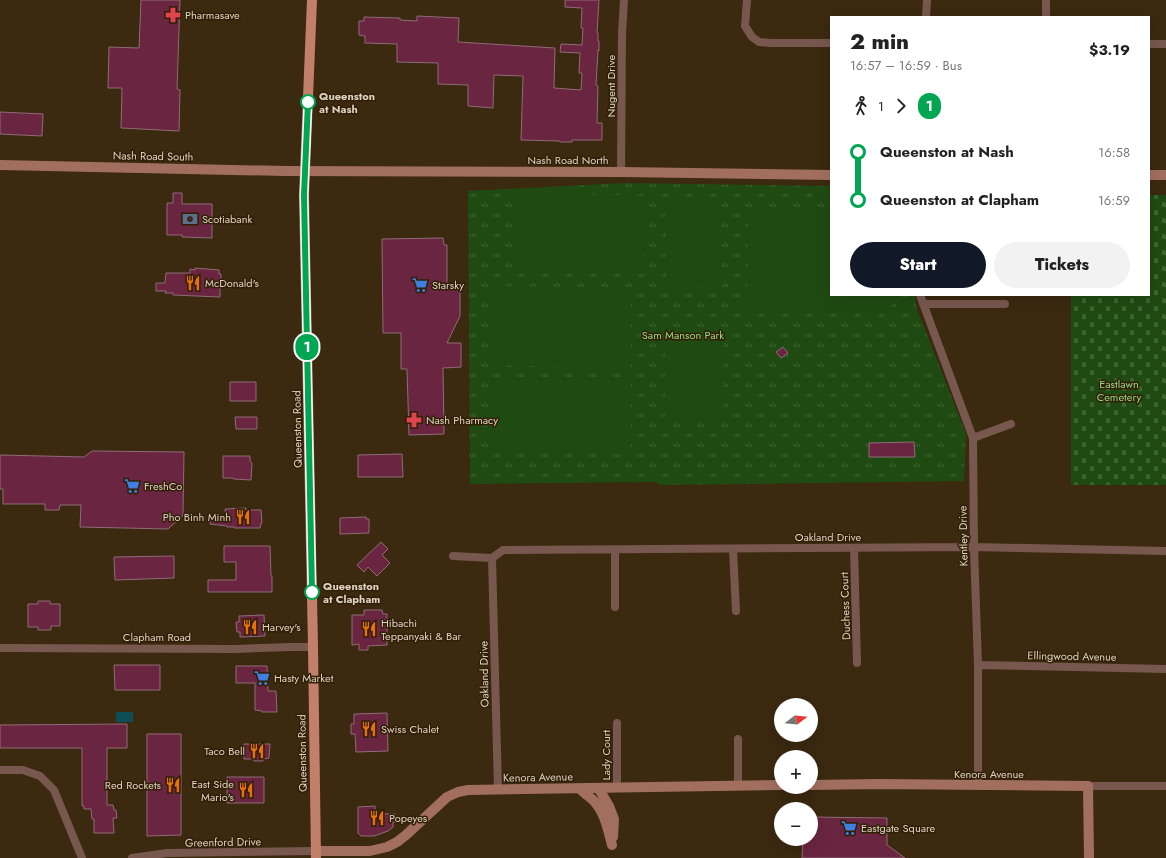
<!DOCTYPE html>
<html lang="en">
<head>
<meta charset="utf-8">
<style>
  :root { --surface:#fff; --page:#f2f2f2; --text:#222; --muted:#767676; --accent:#111827 }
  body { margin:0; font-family:Jost,sans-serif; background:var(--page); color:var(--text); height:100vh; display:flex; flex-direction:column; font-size:15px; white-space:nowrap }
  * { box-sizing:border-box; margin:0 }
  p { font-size:13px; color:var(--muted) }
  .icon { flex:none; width:22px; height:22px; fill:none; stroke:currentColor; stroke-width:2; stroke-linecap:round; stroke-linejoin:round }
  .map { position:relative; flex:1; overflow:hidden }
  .panel { position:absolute; left:830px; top:16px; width:320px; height:280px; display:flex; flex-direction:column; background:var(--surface); border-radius:0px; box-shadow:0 4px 16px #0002 }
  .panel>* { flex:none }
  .badge { padding:0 8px; border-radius:13px; font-size:14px; line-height:26px }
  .needle { width:26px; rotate:74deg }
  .buttons { position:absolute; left:774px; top:698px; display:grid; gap:8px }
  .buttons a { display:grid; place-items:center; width:44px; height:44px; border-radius:50%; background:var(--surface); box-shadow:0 4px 16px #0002; font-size:20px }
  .map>.badge { position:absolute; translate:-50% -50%; box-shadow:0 0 0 2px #fff }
  .legs { display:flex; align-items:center; gap:6px; height:44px; padding:0 20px; font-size:13px }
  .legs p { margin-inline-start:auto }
  .head { display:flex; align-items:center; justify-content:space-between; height:68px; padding:0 20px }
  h1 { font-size:22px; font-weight:800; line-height:30px }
  .button { display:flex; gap:8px; margin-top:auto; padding:8px 20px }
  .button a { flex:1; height:46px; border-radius:24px; background:var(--accent); color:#fff; font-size:16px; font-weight:800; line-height:46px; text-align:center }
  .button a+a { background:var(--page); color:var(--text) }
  ul { padding:0 20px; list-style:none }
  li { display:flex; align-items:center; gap:14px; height:48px; font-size:15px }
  li i { display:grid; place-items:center; width:6px; height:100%; margin:0 5px; background:currentColor }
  li i::after { content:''; width:10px; height:10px; margin:-5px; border:3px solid; border-radius:50%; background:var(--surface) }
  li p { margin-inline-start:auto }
  li:first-child i { background:linear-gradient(#0000 50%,currentColor 0) }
  li:last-child i { background:linear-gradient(currentColor 50%,#0000 0) }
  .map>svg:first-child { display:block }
  .cemetery { fill:url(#cemetery-stones) }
  .park { fill:url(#park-tufts) }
  .pitch { fill:#1f4b12 }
  .water { fill:url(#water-ripples) }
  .building { fill:#6a2541; stroke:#8f6c77 }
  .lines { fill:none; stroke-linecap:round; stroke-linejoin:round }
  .street { stroke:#78584e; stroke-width:8 }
  .secondary { stroke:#a26f5f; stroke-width:10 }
  .primary { stroke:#c2806b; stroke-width:10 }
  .line-1-casing { stroke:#fff; stroke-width:9 }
  .line-1 { stroke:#00a651; stroke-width:6 }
  .stop-1-dot { fill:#fff; stroke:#00a651; stroke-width:2 }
  .labels { text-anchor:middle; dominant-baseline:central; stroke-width:3; stroke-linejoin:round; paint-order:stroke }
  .poi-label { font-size:11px; fill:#dfd3c5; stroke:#311f06; text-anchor:start }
  .street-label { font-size:11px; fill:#dfd3c5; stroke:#311f06 }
  .stop-label { font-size:11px; font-weight:bold; fill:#dfd3c5; stroke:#311f06; text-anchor:start }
  .park-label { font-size:11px; fill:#95d984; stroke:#311f06 }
</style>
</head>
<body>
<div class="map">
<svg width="1166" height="858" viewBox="0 0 1166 858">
  <defs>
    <pattern id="cemetery-stones" width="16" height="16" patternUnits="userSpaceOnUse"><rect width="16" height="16" fill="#1f4b12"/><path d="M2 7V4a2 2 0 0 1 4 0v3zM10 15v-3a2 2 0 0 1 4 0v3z" fill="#3f6433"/></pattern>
    <pattern id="park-tufts" width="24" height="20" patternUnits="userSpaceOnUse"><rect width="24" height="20" fill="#1f4b12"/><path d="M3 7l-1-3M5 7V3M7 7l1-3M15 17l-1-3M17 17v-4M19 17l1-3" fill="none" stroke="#3f6433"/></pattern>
    <pattern id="water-ripples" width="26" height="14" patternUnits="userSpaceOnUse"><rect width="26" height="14" fill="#0c4d56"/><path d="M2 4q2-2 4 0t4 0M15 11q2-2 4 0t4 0" fill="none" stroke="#2f666d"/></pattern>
  </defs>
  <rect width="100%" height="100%" fill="#3b2910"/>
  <path class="cemetery" d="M1149,195H1166V485H1071V295H1149Z"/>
  <path class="park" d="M624,183L831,186V295H915L917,309L966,434L964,481L660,485L656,482L470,484L468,191Z"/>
  <path class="pitch" d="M515,192L645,196L643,274L513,270Z
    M721,198L722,286L666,287L665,199Z
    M749,209L831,211V295H892L891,314L746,309Z
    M492,286L631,288L630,368L490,365Z
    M665,334H723V422H665Z
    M491,378L631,379L630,454L490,452Z"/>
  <path class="water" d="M116,712H133V722H116Z"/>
  <path class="building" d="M141,0H180L177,89L180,90L179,131L121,128L122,88H108L109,47L139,48Z
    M565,0H599L597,33H598V41H599V51L598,50L596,85L598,86L597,123H602V140H572V142H560V141L521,140L523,76L494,75L493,108L468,106V85L438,84V63L397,62V44L365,43V36L359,35V21H364V17L400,18V20L417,21V16L459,18L458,42L555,48L554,88L581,90L582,73H579L580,53L560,52L561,44L582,45L583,28H581L582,8L565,7Z
    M0,112L43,114L42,136L0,134Z
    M173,193H182V204H212V238L182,237V235H167V203H173Z
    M443,238L444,245H447V284H460V316L447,343H461V367L443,368L444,434L409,435L407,369H401V333H383L382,239Z
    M195,268L219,270V274H221V282H220V297L173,295V293H165L166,291H156V283H165L166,273H190V269L195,270Z
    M783,347L788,353L781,358L776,352Z
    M230,382H256V401H230Z
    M235,417H257V429H236Z
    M914,442L915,457H869V443Z
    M92,451L184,452L183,515L168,529L80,527L81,505H60L59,510H45V504H3V489H0V455L84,457Z
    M402,454L403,477H358V455Z
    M223,456H250V461L252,463L251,480L234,479L232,478H223Z
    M246,508V510H261L262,523H261L260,528H234V527H227V526L210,524V519L226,518L225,509Z
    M366,517V519H369V533L340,534V518Z
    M381,542L388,549L382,555L390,563L377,576L368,567L364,572L357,565Z
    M224,546H270L271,576H272V592H208V580H236V562H224Z
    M174,556V578L115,580L114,557Z
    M38,601H50V604H60V626H51V630H38V627H28V604H38Z
    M364,610H382L383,614H387V645L368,646V650H359V644L352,645V615H364Z
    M264,615L265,636L240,637V632H237L236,622H239V616Z
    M114,665H160V690H115Z
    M236,666H267L268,691H276L277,712H262V711L255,710V683H236Z
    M387,713L388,751L356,752L355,734H351V724H354V714Z
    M127,724V748H107V805H113L114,810H116L117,818H113L114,833H94V819H92L91,809H84V806H82V748H0V725Z
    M147,734H181V835L147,836Z
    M244,744H270L269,758L263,759V761H254V759H244Z
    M227,777H264V803H227Z
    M375,806V814H395L396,822H393V827L388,831L374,836H361L358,833V807Z
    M811,817L887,818V845L905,858H802L803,839H811Z"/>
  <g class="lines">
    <path class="street" d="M747,0L745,26L752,37L759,42L771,43H831
      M1046,0V17
      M926,17L927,0
      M1149,44H1166
      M621,172L622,34L624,0
      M920,295L973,438L974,547L978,665V786
      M923,304H1005
      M973,438L1011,424
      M854,548L857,663
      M733,549L736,611
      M615,550V607
      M453,556L492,558
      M0,648L235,649L290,647H313
      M978,665L1166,669
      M0,770H23L40,776L54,790L82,858
      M738,786V739
      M1088,786H1166
      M617,788V723
      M498,790L492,558L503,550L974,547L1166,551
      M132,858L167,853L316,851"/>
    <path class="secondary" d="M0,165L285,171L621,172L831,175
      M1149,175H1166
      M811,785L877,784L1088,786L1089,858
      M580,789C584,793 590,797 594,801C605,813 608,830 612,845
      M599,789L609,806L614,819L613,837
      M316,851H370L387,847L397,842L406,835L447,797L458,792L468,790L781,785"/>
    <path class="primary" d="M312,0L304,195L313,647L316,858"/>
  </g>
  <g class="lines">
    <defs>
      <path id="line-1" d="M308,102L304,195L312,592"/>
    </defs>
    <use href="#line-1" class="line-1-casing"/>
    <use href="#line-1" class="line-1"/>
  </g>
  <defs>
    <symbol id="pharmacy-bare" viewBox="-9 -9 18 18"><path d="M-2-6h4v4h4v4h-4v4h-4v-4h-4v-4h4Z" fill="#e0444e" stroke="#311f06" stroke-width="2.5" paint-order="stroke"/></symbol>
    <symbol id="bank-bare" viewBox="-9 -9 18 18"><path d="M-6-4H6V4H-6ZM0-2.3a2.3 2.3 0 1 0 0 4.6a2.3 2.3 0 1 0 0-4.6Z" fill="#5c6f8a" stroke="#311f06" stroke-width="2.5" paint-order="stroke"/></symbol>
    <symbol id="restaurant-bare" viewBox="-9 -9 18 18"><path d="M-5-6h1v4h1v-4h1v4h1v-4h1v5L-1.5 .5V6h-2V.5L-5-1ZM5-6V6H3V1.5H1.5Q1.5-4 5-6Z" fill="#e8710a" stroke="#311f06" stroke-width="2.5" paint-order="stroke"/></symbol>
    <symbol id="supermarket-bare" viewBox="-9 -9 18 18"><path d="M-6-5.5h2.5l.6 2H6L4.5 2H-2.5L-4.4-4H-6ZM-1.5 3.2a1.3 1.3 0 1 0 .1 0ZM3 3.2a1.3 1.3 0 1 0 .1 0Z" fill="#3f7fe0" stroke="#311f06" stroke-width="2.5" paint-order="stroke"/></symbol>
  </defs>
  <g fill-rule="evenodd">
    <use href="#pharmacy-bare" x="162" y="4" width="22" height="22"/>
    <use href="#bank-bare" x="179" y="208" width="22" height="22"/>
    <use href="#restaurant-bare" x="182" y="272" width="22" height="22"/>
    <use href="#supermarket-bare" x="409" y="274" width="22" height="22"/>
    <use href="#pharmacy-bare" x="403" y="409" width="22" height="22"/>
    <use href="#supermarket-bare" x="121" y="475" width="22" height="22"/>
    <use href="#restaurant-bare" x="232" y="506" width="22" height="22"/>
    <use href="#restaurant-bare" x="239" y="616" width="22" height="22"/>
    <use href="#restaurant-bare" x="358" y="618" width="22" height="22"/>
    <use href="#supermarket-bare" x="251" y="667" width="22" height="22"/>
    <use href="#restaurant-bare" x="358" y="718" width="22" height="22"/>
    <use href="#restaurant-bare" x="246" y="740" width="22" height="22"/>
    <use href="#restaurant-bare" x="162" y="774" width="22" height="22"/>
    <use href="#restaurant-bare" x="235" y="779" width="22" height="22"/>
    <use href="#restaurant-bare" x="366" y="807" width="22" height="22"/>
    <use href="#supermarket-bare" x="838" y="817" width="22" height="22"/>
  </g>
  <g class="stop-1-dot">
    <circle cx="308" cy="102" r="7"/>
    <circle cx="312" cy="592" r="7"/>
  </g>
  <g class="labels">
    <g class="poi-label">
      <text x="185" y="15">Pharmasave</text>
      <text x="202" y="219">Scotiabank</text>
      <text x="205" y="283">McDonald's</text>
      <text x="432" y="285">Starsky</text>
      <text x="426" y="420">Nash Pharmacy</text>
      <text x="144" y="486">FreshCo</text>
      <text x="231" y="517" text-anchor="end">Pho Binh Minh</text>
      <text x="381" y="623">Hibachi<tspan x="381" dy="13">Teppanyaki &amp; Bar</tspan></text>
      <text x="262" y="627">Harvey's</text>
      <text x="274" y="678">Hasty Market</text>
      <text x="381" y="729">Swiss Chalet</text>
      <text x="245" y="751" text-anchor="end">Taco Bell</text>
      <text x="234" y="784" text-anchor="end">East Side<tspan x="234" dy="13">Mario's</tspan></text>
      <text x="161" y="785" text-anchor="end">Red Rockets</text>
      <text x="389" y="818">Popeyes</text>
      <text x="861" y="828">Eastgate Square</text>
    </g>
    <g class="street-label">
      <text transform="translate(611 86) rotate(-90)">Nugent Drive</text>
      <text transform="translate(153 156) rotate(1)">Nash Road South</text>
      <text x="568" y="160">Nash Road North</text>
      <text transform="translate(297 429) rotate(-91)">Queenston Road</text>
      <text transform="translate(963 536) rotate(-91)">Kentley Drive</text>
      <text x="828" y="537">Oakland Drive</text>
      <text transform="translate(845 606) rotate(-92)">Duchess Court</text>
      <text x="157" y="637">Clapham Road</text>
      <text transform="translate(1072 656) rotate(1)">Ellingwood Avenue</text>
      <text transform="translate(484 674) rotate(-91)">Oakland Drive</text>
      <text transform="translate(302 753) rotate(-91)">Queenston Road</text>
      <text transform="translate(606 755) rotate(-90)">Lady Court</text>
      <text x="989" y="774">Kenora Avenue</text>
      <text transform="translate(538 777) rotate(-1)">Kenora Avenue</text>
      <text transform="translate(223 842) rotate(-1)">Greenford Drive</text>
    </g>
    <g class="stop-label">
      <text x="319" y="96">Queenston<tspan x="319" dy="13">at Nash</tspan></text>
      <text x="323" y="586">Queenston<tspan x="323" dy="13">at Clapham</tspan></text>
    </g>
    <g class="park-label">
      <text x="683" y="335">Sam Manson Park</text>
      <text x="1119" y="384">Eastlawn<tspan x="1119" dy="13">Cemetery</tspan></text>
    </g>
  </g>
</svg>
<div class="buttons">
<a><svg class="needle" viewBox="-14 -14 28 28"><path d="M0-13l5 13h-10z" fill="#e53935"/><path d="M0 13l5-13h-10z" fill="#767676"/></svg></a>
<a>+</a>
<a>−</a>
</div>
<b class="badge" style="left:307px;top:347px;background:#00a651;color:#fff">1</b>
<section class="panel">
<div class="head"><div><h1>2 min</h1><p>16:57 – 16:59 · Bus</p></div><b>$3.19</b></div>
<div class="legs"><svg class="icon" aria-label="walk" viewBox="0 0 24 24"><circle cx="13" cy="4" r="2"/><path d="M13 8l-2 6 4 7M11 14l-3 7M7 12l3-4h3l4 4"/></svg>1<svg class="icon" aria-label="forward" viewBox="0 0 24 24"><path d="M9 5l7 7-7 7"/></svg><b class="badge" style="background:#00a651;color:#fff">1</b></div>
<ul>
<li><i style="color:#00a651"></i><b>Queenston at Nash</b><p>16:58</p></li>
<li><i style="color:#00a651"></i><b>Queenston at Clapham</b><p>16:59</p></li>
</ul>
<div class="button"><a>Start</a><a>Tickets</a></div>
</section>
</div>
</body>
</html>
